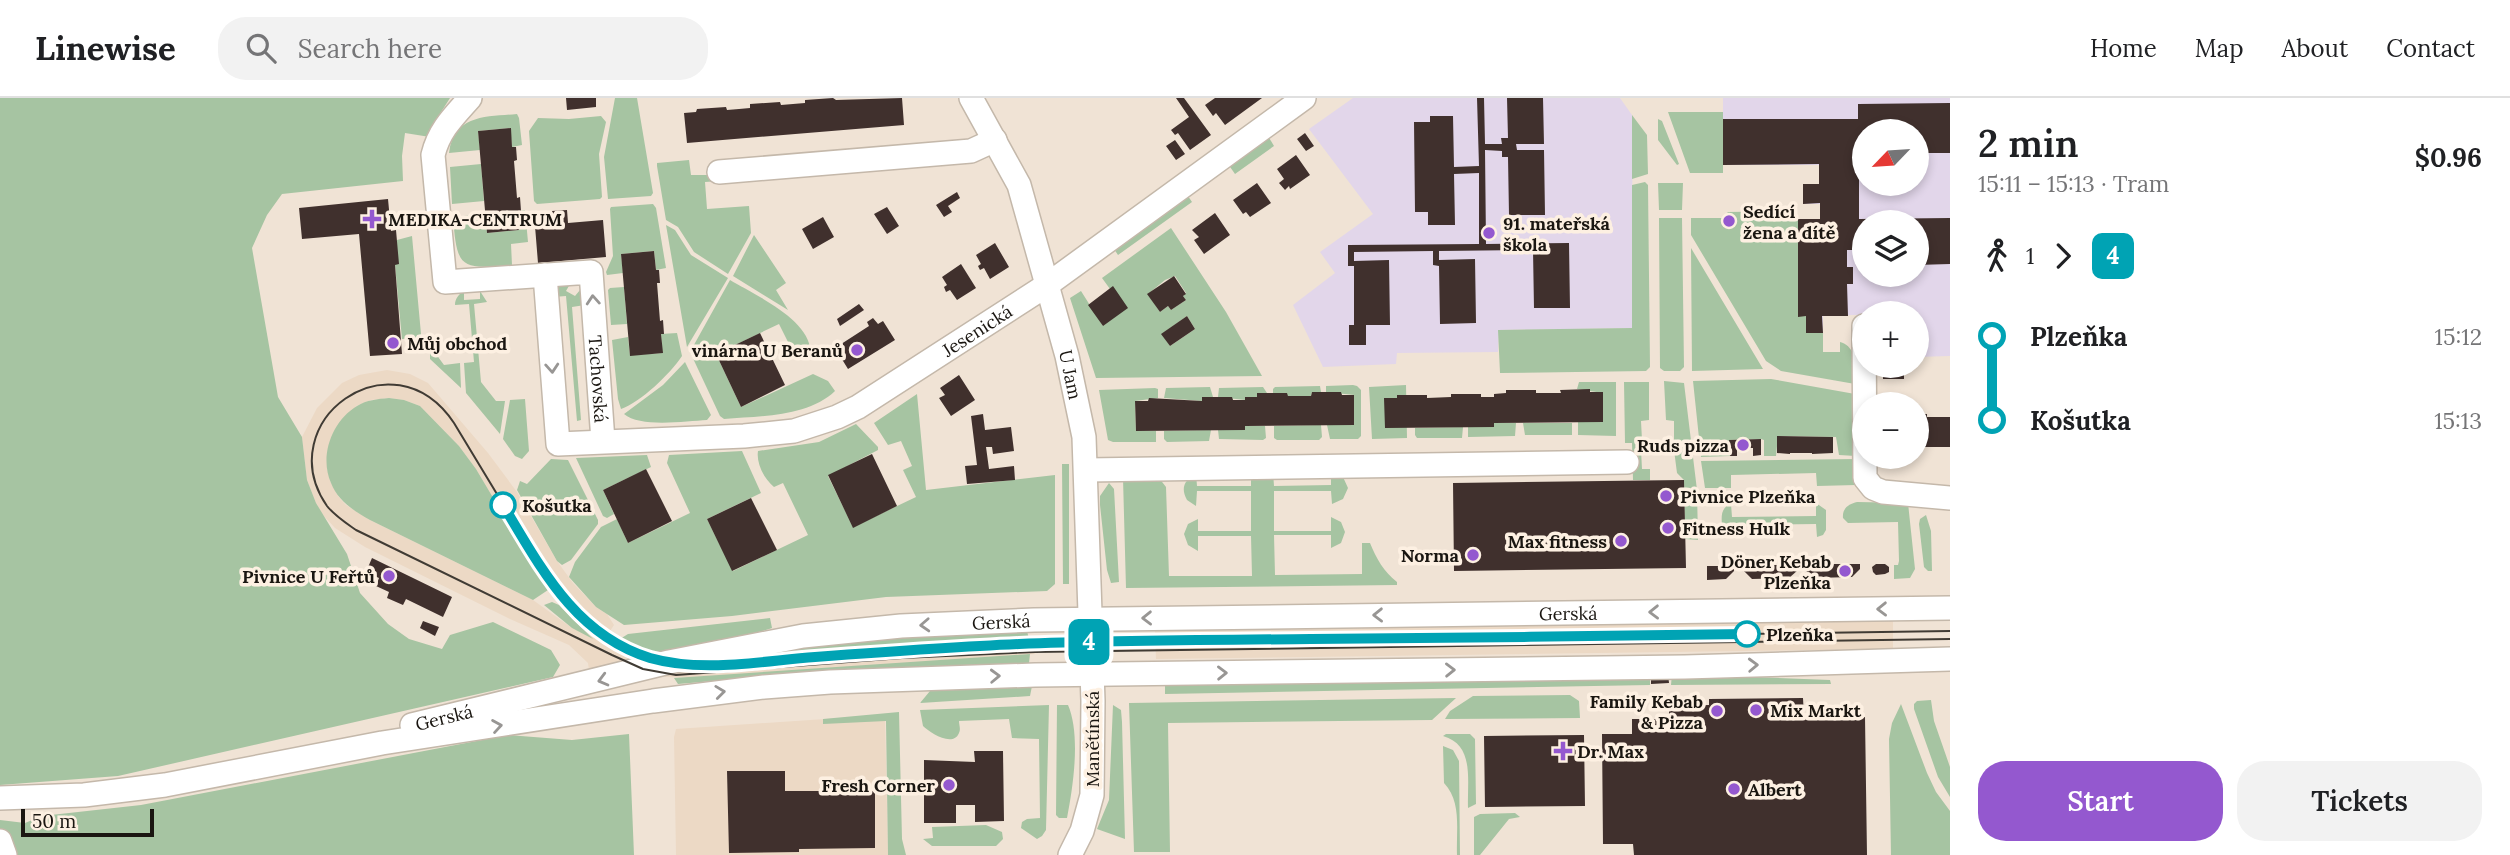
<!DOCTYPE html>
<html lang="en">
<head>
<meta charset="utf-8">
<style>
  :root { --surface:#fff; --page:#f2f2f2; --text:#202124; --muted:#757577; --line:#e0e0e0; --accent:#9458cf }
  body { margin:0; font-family:Lora,serif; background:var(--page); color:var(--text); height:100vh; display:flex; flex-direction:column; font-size:26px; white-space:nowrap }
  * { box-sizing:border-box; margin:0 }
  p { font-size:23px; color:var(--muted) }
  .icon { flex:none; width:38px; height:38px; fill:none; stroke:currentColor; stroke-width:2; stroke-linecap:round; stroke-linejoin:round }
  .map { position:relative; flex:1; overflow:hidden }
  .side { display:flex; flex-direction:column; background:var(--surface); width:560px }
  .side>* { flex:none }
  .badge { padding:0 14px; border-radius:10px; font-size:24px; line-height:46px }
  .needle { width:46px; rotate:245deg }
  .tools { position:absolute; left:1852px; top:21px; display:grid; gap:14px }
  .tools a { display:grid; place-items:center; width:77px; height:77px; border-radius:50%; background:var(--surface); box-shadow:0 4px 10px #0003; font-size:35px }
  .scale { position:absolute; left:21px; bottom:18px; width:133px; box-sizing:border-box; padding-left:7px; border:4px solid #1a1611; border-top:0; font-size:19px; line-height:24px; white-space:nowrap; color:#1a1611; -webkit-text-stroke:5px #fdf0e2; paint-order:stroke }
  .map>.badge { position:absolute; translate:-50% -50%; box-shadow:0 0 0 4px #fff }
  .legs { display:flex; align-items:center; gap:10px; height:77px; padding:0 28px; font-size:23px }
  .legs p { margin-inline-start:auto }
  .head { display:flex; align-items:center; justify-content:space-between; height:119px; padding:0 28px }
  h1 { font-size:38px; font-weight:600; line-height:52px }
  .primary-button { display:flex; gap:14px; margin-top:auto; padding:14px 28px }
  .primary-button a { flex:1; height:80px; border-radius:28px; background:var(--accent); color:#fff; font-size:28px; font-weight:600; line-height:80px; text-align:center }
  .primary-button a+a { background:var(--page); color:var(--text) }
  ul { padding:0 28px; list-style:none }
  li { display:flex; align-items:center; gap:24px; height:84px; font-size:26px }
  li i { display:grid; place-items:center; width:10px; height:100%; margin:0 9px; background:currentColor }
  li i::after { content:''; width:18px; height:18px; margin:-9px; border:5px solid; border-radius:50%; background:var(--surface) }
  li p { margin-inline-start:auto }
  li:first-child i { background:linear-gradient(#0000 50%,currentColor 0) }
  li:last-child i { background:linear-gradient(currentColor 50%,#0000 0) }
  header { display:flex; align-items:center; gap:42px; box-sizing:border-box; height:98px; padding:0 35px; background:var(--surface); border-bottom:2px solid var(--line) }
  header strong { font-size:33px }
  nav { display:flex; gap:38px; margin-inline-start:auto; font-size:24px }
  .search { width:490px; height:63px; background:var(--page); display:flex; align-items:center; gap:18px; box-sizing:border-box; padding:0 24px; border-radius:28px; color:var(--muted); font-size:26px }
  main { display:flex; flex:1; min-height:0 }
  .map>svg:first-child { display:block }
  .built { fill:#ecd9c5; fill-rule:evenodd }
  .education { fill:#e2d6ea; fill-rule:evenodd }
  .green { fill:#a6c4a2; fill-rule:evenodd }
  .building { fill:#40302d }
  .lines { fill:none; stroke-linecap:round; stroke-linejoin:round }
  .minor-casing { stroke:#c4b8aa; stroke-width:26 }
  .minor { stroke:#fff; stroke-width:23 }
  .tram { stroke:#403b34; stroke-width:2 }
  .oneway { stroke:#989694 }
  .line-1-casing { stroke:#fff; stroke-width:16 }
  .line-1 { stroke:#00a3b4; stroke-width:10 }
  .poi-dot { fill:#9458cf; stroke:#fdf0e2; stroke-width:2.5 }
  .stop-1-dot { fill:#fff; stroke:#00a3b4; stroke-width:3.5 }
  .labels { text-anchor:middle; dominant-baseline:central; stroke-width:7; stroke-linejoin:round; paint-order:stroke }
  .poi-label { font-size:18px; font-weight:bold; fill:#1a1611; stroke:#fdf0e2; text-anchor:start }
  .street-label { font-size:18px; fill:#1a1611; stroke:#fdf0e2 }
  .stop-label { font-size:18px; font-weight:bold; fill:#1a1611; stroke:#fdf0e2; text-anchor:start }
</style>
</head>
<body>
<header>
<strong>Linewise</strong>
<div class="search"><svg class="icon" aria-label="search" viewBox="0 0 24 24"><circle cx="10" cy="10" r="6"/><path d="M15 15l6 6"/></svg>Search here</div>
<nav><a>Home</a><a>Map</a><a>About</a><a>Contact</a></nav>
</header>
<main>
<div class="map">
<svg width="1950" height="757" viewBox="0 0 1950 757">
  <rect width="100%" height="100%" fill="#f0e3d5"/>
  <path class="built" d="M387,272L410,276L428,285L488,355L517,394L557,463L573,485L596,509L607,516L614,527L610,533L620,541L651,553H669L589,572L588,565L569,547L510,521L365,449L335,430L322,416L316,405L307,382L302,339L317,310L342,285L359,277ZM389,300L404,302L420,308L459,348L476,371L548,492L564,513L593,539L572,530L533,502L370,422L346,407L338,398L331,385L327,371L356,308L371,302Z
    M1893,520V551L1156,561L1155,533L1703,526Z
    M1034,541L1035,556L696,580L665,579L663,572L802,555L923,546Z
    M885,617L888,757H676L674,639L676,631Z"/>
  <path class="education" d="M1353,0H1620L1632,17L1633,230L1499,232L1498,254L1397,255L1396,266L1323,269L1293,207L1335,175L1320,154L1373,116L1309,31Z
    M1723,0H1950V258L1916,259V215L1823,218V235H1806L1798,219V121H1820V106H1803V86H1819V67H1723ZM1864,33H1916V86H1864ZM1864,124H1916V177H1864Z"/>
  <path class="green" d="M0,0H450L436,22L430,39L405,35L402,58L403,83L282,96L267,117L252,150L278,299L302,339L307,382L316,405L347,456L360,495L388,526L409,541L442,551L450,537L493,524L551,552L560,567L553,579L118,678L0,687Z
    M615,0H637L653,95L651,98L608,101L604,59Z
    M1668,14H1723V75H1690Z
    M517,16L519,20L522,47L512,49L510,30L478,33L480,52L449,55C454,16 487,19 517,16Z
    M1632,17L1647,37L1648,76L1632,81Z
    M601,18L606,24L599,56L602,99L600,101L537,106L534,103L529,33L538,20L569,21Z
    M1658,21L1662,23L1679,66L1677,67L1658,42Z
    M1268,38L1274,48L1235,76L1228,66Z
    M689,62L691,77H713L719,83L705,84L707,111L749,108L751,135L728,176L694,154L678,129L666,122L657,68V65Z
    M481,66L484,103L452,106L450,69Z
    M1645,84L1648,87L1650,269L1646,273L1500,275L1498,232L1632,230V87Z
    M1658,85H1683L1682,112H1659Z
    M1188,98L1192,104L1118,157L1114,151Z
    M653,106L656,110L666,170L656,172L654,153L621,156L623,175L607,177L606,174L613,158L610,111L611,109Z
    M525,112L528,144L511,146L512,167C461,171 457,172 453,119L485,116L487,135L519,132L518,113Z
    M1795,113L1798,121V218H1806V235H1823V254H1840V244C1858,249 1855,270 1855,286L1781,273L1766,263L1691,137V120H1723L1728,114Z
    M1659,120H1682L1684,269L1680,273H1664L1660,270Z
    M666,127L675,132L691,157L728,180L687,249Z
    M1171,130L1226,214L1262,278L1096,280L1070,200L1081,193L1103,228L1110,191L1102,180ZM1175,178L1186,195L1183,198L1186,202L1171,212L1168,208L1160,214L1148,196L1165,182ZM1187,218L1195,231L1170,248L1162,236Z
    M754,137L786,185L776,192L788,212L733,178Z
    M412,138L421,236L418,240L402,241L395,167L397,142Z
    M1691,150L1763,271L1692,273Z
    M730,182C753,196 814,223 810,256L803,260L795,258L779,226L716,256L741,309L813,276L828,283L835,293C808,319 760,318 724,321L720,318L690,254Z
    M570,186L566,193L575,198L580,192L585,207L572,209L581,322L577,323L566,198L553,199C557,188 559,187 570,186Z
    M624,189L627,226L611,227L608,192L610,190Z
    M464,192V202L480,201V193L487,204L474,206L481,284L496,303H505L500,336L466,295L464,265L474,264L469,206L455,207C455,200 459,197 464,192Z
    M677,235L682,258C670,276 641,304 621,311L618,301L612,242L628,239L630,257L662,255L661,236Z
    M430,248L444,267L460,265L461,290L430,261Z
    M685,264L711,317L707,322C686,323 640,330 624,316L663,287Z
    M1771,281L1855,296L1856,358L1839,357L1836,339L1778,338L1776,358H1764V342L1761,341L1730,342V358L1701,359L1693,283Z
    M1664,283L1684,285L1697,392L1698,442L1685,441L1684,382L1677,375L1674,352H1666V342H1674V323L1666,322Z
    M1579,284H1616V338L1578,337V324H1603V295L1577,291Z
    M1624,284H1649V322L1641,323L1642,342H1649L1650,352H1641L1642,371H1650V382H1633L1632,345H1625Z
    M1353,287L1357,288L1361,292V338L1358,341H1330L1327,327H1354V297L1326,294V288Z
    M1406,287L1407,340L1372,341L1369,289Z
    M1320,288L1321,294H1312L1311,298H1288L1286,295H1273V291L1275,289Z
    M1210,289L1213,299H1203L1202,303L1164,300L1166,290Z
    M1263,289L1267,295L1257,299H1245V302L1218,299L1219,290Z
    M1155,290L1158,291V300L1135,303L1136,333H1156V344H1113L1108,342L1099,292Z
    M917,296L926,392L1055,377V486L1047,493L886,499L732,518L624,527L596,509L569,479L575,464L601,429L617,421L628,445L690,415L667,365L669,357L742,353L761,395L707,421L733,473L808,437L783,385L774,389C764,381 756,365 758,353L819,344L856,326L878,349V352L828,378L853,429L916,399L903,372L912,368L901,343L888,347L874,325Z
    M389,300L404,302L420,308L459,348L476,371L548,492L533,502L370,422C354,413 338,403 331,385C319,358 332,323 357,308C367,302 377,301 389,300Z
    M525,301L529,353L522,361L515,358L503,341L510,302Z
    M1494,325H1516L1515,338L1468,339V329H1494Z
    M1523,325H1572V337H1525Z
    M1321,327L1322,339L1319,342H1277L1274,340V328Z
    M1245,328H1265L1266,340L1263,342L1219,341L1218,332H1245Z
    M1463,329L1462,340H1417L1415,337V330Z
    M1211,332L1209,343L1167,344L1164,341V333Z
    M647,357L651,369L603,392L614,416L607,420L603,418L576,360Z
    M551,361L568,362L598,422V426L571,462L562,467L557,463L517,392L520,383L527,386Z
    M1856,361V387L1817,388L1816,375L1731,377V390H1705L1701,363Z
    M1062,366H1069V486H1063Z
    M1273,374L1274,388L1331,387V374L1343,379L1348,390L1343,401L1332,406L1331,393H1274V433H1331V419L1341,424L1345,434L1341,445L1331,450V437H1274L1275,477L1362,476V445H1370C1376,460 1384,474 1397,484V487L1126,490L1123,380H1159L1166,389L1169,478H1252L1251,438H1198V453L1188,447L1184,436L1188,426L1198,421V433H1251V393H1197L1196,408L1187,402C1180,389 1185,382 1196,376L1197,388H1251V375Z
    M1109,385L1114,391L1119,484L1111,485L1107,472L1100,407V398Z
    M1857,404L1908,405L1915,471L1910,480L1894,481V467H1898L1899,463L1898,424L1848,425L1843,420C1842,410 1849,406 1857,404Z
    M1816,405L1826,412V432L1823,437L1817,439L1816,426L1732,427V440L1722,432C1722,421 1719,410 1731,406L1732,419L1816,418Z
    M1926,417L1931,433L1932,473H1928L1924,469L1919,426L1920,421Z
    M552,504L559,507L593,541L572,530L544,507Z
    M770,520L772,530C749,538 673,557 651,553C641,550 630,544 620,541L628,536Z
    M1027,533L1029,541L802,555L710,565L799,549L893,539Z
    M1030,556L1029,565L1023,567L798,576L678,586L674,580Z
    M1672,576L1830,582L1831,586L1671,587Z
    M1650,577V587L1165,596V585Z
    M1032,588L1030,598L920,605L930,593L937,590Z
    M1570,597L1579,603L1580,620L1445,621L1450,613L1473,598Z
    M1456,600L1432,622L1168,625L1170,754H1134L1129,605Z
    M1931,602L1934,623L1950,669V699L1938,679L1914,611V606L1917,603Z
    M1901,606L1927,675L1936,694L1950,713V757H1891L1889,641L1892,625Z
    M1049,607L1046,732L1042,738L1037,741L1021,730L1022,724L1027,721L1040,720L1039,641L1012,640L1009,621L959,623C959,627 961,631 959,635C953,650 929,634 923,628L920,612Z
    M1057,607H1068C1081,637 1073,689 1067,720H1059L1056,717Z
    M1113,607L1121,612L1122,624L1125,741L1097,731L1109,702Z
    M899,614L902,741L906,757H888L886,623L823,626V621Z
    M629,636L634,757H0V722L25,725L42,718L141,707L508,637L572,642Z
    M1446,636H1470L1475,641L1476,706L1468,710C1467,683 1475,647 1443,638Z
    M1443,648L1453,652L1459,663L1460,757H1457C1456,732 1462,704 1444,685Z
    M1515,715L1520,719L1509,721L1480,757H1474V719L1480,716Z
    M986,727L1002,734L1003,741L996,748H932L923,741L933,740L932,729Z"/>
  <path class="building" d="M566,0H596V9L567,12Z
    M833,0L836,2L902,0L904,27L687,45L684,15L696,14L697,11L726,9L727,12L739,11L750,10V6L780,4L781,7L805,5V2Z
    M1176,0H1184L1211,37L1190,52L1178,35L1175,37L1171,32L1189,19Z
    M1215,0H1262L1225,27L1216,15L1213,18L1205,7Z
    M1477,0H1484L1485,46H1502L1501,40H1508L1507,0H1543L1544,46H1516L1517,52H1544L1545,117H1509L1508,59H1502V53L1485,52L1486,146L1569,145L1570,210H1534L1533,152L1439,153V162L1475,161L1476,225L1440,226L1439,168L1433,167V153L1354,154V163L1389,162L1390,227H1366V247H1349V227H1354V168H1348V147L1479,146V75L1454,76L1455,127H1428V114H1415L1414,24H1430V18H1453L1454,69L1479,68Z
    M1950,5V55H1916V33H1864V56H1859V121L1950,120V166L1916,167V124H1864V167H1860V152H1847V169H1853V186H1847L1848,218H1822L1823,235H1806V218L1798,219V121H1820V105L1803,106V86H1819V66L1723,67V21H1858V6Z
    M511,30L512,49H516L517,62L514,63L517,100L520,99L521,113H518L519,132L487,135L478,33Z
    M1305,35L1314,48L1306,53L1297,41Z
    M1175,42L1185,56L1176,62L1166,48Z
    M1296,57L1310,77L1290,91L1289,88L1285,92L1279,85L1284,81L1277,71Z
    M1257,85L1271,105L1250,119L1246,114L1243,116L1233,102Z
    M957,94L960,100L948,108L952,114L944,119L936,107Z
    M388,101L391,133L396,132L399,166L395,167L402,256L370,258L359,136L302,141L299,110Z
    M887,109L899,128L887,136L874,116Z
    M567,112L568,125L603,122L606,159L538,165L535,128L553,126L552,113Z
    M1215,115L1230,137L1204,156L1194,142L1199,139L1192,132Z
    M823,119L834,139L813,151L802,131Z
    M995,145L1009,169L990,181L984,170L980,172L978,168L981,166L976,157Z
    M654,153L656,172H659L660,185H657L660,223L663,222L664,236H661L663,255L630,258L621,156Z
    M961,166L976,190L957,202L950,192L946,194L944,189L947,187L942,179Z
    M1174,178L1186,196L1183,198L1186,202L1171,212L1168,208L1160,214L1147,196Z
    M1113,188L1128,210L1103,228L1088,207Z
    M859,206L864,212L840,228L837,221Z
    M1187,218L1195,231L1170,248L1161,236Z
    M873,220L878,226L883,223L895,242L848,271L835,250L869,228L867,224Z
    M760,235L785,287L741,309L716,256Z
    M1883,268H1904V281H1883Z
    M959,277L975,302L951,318L939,300L945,297L940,290Z
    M1590,291V294H1603V324L1494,325V329L1385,330L1384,300H1397V297H1427V300L1451,299V296H1481V299H1494V296L1506,295V292H1536V295H1561L1560,292Z
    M1312,294H1341L1342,297H1354V327L1245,328V332L1136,333L1135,303H1148L1149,300L1202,303V299H1232L1233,302H1245V299H1257V295H1287L1288,298H1311Z
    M983,316L985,332L1011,329L1014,353L993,356L992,349H986L989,371L1014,368L1015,382L967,386L965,368L977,367L971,318Z
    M1916,316H1927V319H1950V349H1916Z
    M1777,338L1833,339V355L1812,356V355H1790V356L1777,355Z
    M1761,341V357L1753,358V350H1737V358H1730L1729,342Z
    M872,356L897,408L853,430L828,377Z
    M646,371L672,423L628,445L603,392Z
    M1684,382L1686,470L1454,473L1453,385Z
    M751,400L777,452L732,473L707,421Z
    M372,460L452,499L443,519L406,501L403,507L387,500L389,494L376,488L379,480L366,474Z
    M1769,461L1770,467H1798V472L1789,480L1752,481L1743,472V467H1768Z
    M1805,466H1860V471L1852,479L1814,480L1805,472Z
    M1876,466H1885L1889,469V474L1885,476L1876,477L1873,474L1872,469Z
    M1707,468H1734V473L1726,481L1707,482Z
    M423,523L439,529L435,538L420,530Z
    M1668,576L1669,585L1651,586V577Z
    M1803,600L1804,619H1865L1867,757H1634L1633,746H1603L1602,636H1632V621H1669V608L1709,607V601Z
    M1584,637L1585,708L1485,709L1484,638Z
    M974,653H1003L1004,723L975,724V707H956V725H924V662L975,664Z
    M727,673H785V693H875V750L799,751V754L729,755Z"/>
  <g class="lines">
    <defs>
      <g id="minor">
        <path id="s1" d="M470,0C454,18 439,32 433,57L445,184L591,174L603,343"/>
        <path id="s2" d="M971,0L1019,87L1067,258L1084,339L1093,603L1092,697L1082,733L1070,757"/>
        <path d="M719,74L971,53L995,42"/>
        <path id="s3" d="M545,177L558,346L744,338L794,333L837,319L858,309L1047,187L1304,0"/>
        <path d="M1864,228L1865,380L1873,390L1883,394L1950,400"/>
        <path d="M1087,372L1627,364"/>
        <path id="s4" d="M412,627L669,564L803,538L901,528L1034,522L1950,510"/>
        <path d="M0,700L84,697L165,687L382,645L653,603L764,589L830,584L1035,577L1685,569L1950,561"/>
        <path d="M0,743L5,757"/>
      </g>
    </defs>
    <use href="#minor" class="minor-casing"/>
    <use href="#minor" class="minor"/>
    <path class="tram" d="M1950,533L1035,546L902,552L709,567L669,564L636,555L605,539L587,526L555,492L454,325C392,233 269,324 327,408C335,418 346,425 356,432L612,557L643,571L676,577L902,560L1035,554L1950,541"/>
  </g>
  <defs><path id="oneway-chevron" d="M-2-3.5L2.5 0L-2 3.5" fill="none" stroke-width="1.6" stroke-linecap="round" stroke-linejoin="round" transform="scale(1.75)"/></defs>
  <g class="oneway">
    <use href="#oneway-chevron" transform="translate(593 202) rotate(-94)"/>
    <use href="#oneway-chevron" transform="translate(552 270) rotate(86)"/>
    <use href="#oneway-chevron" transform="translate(1882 511) rotate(179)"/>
    <use href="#oneway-chevron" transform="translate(1654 514) rotate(179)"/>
    <use href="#oneway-chevron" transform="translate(1378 517) rotate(179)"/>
    <use href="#oneway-chevron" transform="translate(1147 520) rotate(179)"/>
    <use href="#oneway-chevron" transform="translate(925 527) rotate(177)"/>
    <use href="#oneway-chevron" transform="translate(1753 567) rotate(-2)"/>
    <use href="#oneway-chevron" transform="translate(1450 572) rotate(-1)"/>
    <use href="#oneway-chevron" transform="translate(1222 575) rotate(-1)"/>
    <use href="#oneway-chevron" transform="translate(995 578) rotate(-2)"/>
    <use href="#oneway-chevron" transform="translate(603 582) rotate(165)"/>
    <use href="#oneway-chevron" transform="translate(720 594) rotate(-7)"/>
    <use href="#oneway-chevron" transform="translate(497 628) rotate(-9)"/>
  </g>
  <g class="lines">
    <defs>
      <path id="line-1" d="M503,407C541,470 575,537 650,560C703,575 761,563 815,559C883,554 951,549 1019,546C1116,542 1214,542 1311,541C1456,540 1602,538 1747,536"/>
    </defs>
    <use href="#line-1" class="line-1-casing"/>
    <use href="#line-1" class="line-1"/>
  </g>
  <g class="poi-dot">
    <path d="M368.5 110.5h7v7h7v7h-7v7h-7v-7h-7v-7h7z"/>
    <circle cx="1729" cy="123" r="7"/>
    <circle cx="1489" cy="135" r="7"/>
    <circle cx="393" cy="245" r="7"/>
    <circle cx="857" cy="252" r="7"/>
    <circle cx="1743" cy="347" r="7"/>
    <circle cx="1666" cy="398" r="7"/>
    <circle cx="1668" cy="430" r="7"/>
    <circle cx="1621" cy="443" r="7"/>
    <circle cx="1473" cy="457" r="7"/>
    <circle cx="1845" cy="473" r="7"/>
    <circle cx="389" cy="478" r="7"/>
    <circle cx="1756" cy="612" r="7"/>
    <circle cx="1717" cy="613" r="7"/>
    <path d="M1559.5 642.5h7v7h7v7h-7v7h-7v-7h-7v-7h7z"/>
    <circle cx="949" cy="687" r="7"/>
    <circle cx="1734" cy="691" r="7"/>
  </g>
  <g class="stop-1-dot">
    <circle cx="503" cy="407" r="12"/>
    <circle cx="1747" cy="536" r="12"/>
  </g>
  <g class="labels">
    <g class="poi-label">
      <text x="1743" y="113">Sedící<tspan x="1743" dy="21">žena a dítě</tspan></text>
      <text x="388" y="121">MEDIKA-CENTRUM</text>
      <text x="1503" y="125">91. mateřská<tspan x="1503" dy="21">škola</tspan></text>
      <text x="407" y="245">Můj obchod</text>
      <text x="843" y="252" text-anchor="end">vinárna U Beranů</text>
      <text x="1729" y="347" text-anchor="end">Ruds pizza</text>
      <text x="1680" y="398">Pivnice Plzeňka</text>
      <text x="1682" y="430">Fitness Hulk</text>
      <text x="1607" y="443" text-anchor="end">Max fitness</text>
      <text x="1459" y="457" text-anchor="end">Norma</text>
      <text x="1831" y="463" text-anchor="end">Döner Kebab<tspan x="1831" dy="21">Plzeňka</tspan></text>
      <text x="375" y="478" text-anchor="end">Pivnice U Feřtů</text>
      <text x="1703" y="603" text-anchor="end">Family Kebab<tspan x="1703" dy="21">&amp; Pizza</tspan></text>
      <text x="1770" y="612">Mix Markt</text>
      <text x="1577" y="653">Dr. Max</text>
      <text x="935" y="687" text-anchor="end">Fresh Corner</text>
      <text x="1748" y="691">Albert</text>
    </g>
    <g class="street-label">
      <text stroke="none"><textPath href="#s3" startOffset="616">Jesenická</textPath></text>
      <text stroke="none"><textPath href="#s2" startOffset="296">U Jam</textPath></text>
      <text stroke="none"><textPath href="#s1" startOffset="450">Tachovská</textPath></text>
      <text stroke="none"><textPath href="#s4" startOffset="1167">Gerská</textPath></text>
      <text stroke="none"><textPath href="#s4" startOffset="600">Gerská</textPath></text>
      <text stroke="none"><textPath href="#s4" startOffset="33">Gerská</textPath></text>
      <text transform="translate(1092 641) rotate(-90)">Manětínská</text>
    </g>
    <g class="stop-label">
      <text x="522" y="407">Košutka</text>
      <text x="1766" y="536">Plzeňka</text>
    </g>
  </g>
</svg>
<div class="tools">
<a><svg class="needle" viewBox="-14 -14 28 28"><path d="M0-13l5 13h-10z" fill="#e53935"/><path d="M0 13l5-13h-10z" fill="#757577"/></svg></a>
<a><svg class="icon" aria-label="layers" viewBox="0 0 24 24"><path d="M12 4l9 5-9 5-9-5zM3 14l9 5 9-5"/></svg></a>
<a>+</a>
<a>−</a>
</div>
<div class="scale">50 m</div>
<b class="badge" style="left:1089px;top:544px;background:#00a3b4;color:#fff">4</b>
</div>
<section class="side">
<div class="head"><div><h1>2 min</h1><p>15:11 – 15:13 · Tram</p></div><b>$0.96</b></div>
<div class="legs"><svg class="icon" aria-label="walk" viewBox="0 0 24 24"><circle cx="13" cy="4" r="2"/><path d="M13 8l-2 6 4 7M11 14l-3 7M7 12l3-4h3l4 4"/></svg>1<svg class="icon" aria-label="forward" viewBox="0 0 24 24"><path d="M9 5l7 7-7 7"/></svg><b class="badge" style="background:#00a3b4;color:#fff">4</b></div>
<ul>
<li><i style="color:#00a3b4"></i><b>Plzeňka</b><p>15:12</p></li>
<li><i style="color:#00a3b4"></i><b>Košutka</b><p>15:13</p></li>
</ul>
<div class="primary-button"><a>Start</a><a>Tickets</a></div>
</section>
</main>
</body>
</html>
